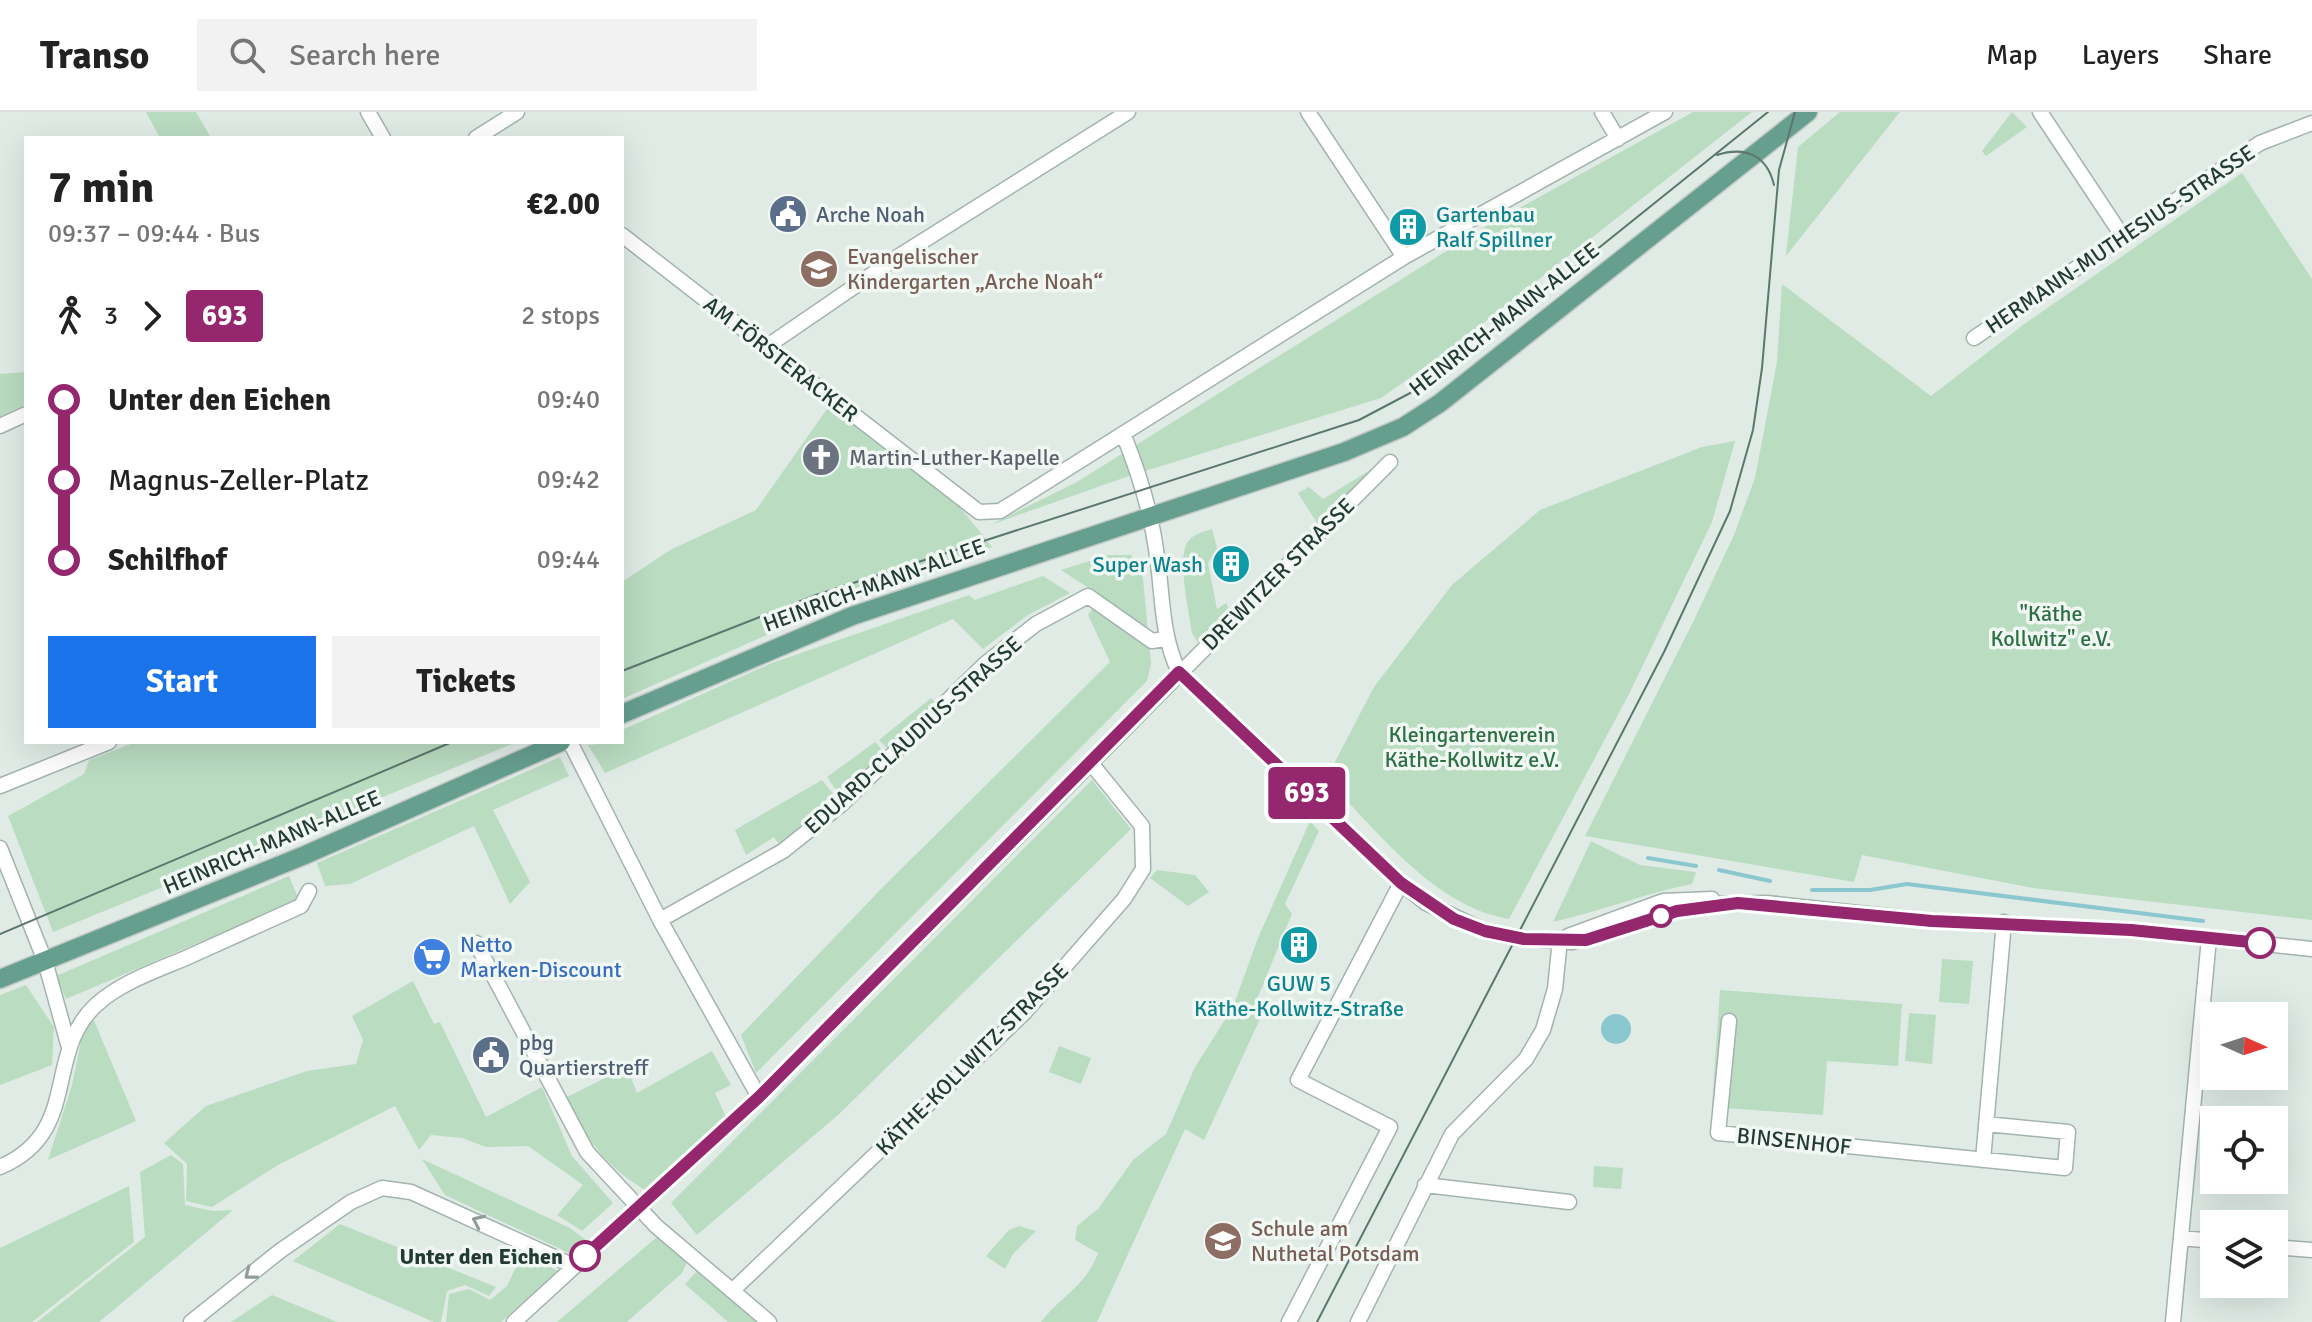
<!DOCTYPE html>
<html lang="en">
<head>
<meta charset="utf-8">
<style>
  :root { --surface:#fff; --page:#f2f2f2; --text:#222; --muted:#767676; --line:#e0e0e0; --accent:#1a73e8 }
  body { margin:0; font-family:Signika,sans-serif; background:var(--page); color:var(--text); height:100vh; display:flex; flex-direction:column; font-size:30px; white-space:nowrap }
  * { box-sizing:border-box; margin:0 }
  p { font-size:26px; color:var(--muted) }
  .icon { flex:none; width:44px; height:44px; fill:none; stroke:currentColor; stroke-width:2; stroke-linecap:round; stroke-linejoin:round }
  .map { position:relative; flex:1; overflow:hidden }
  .side { position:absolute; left:24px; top:24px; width:600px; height:608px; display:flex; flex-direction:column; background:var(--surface); border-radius:0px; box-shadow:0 8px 32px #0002 }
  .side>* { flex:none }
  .badge { padding:0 16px; border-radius:6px; font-size:28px; line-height:52px }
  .needle { width:52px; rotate:93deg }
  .buttons { position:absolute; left:2200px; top:890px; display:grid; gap:16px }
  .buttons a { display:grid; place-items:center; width:88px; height:88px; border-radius:0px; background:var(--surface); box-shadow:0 8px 32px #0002; font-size:40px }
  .map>.badge { position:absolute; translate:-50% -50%; box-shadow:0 0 0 4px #fff }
  .legs { display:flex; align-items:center; gap:12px; height:88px; padding:0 24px; font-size:26px }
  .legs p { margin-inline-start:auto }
  .head { display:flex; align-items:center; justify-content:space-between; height:136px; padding:0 24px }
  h1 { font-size:44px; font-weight:800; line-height:60px }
  .action { display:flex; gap:16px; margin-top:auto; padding:16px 24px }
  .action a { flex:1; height:92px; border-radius:0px; background:var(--accent); color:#fff; font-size:32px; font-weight:800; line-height:92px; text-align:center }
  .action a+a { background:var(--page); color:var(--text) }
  ul { padding:0 24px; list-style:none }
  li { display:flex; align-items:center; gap:28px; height:80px; font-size:30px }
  li i { display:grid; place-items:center; width:12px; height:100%; margin:0 10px; background:currentColor }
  li i::after { content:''; width:20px; height:20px; margin:-10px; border:6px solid; border-radius:50%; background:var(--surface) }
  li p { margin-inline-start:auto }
  li:first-child i { background:linear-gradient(#0000 50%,currentColor 0) }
  li:last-child i { background:linear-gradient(currentColor 50%,#0000 0) }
  header { display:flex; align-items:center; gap:48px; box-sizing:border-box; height:112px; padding:0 40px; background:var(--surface); border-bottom:2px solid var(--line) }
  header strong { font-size:38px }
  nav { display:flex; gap:44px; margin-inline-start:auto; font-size:28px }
  .search { width:560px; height:72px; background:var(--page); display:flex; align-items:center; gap:20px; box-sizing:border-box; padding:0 28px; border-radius:0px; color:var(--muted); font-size:30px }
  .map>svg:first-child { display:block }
  .green { fill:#badcc1 }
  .water { fill:#8ac7cf }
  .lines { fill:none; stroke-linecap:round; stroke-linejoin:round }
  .stream { stroke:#8ac7cf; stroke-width:4 }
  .minor-casing { stroke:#a3b3ad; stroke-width:17 }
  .major-casing { stroke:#c1c8c6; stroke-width:21 }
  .minor { stroke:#fff; stroke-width:14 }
  .major { stroke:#669f8e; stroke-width:18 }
  .tram { stroke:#5c776e; stroke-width:2 }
  .oneway { stroke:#909d99 }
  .line-1-casing { stroke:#fff; stroke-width:18 }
  .line-1 { stroke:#95276e; stroke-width:12 }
  .stop-1-dot { fill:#fff; stroke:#95276e; stroke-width:4 }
  .labels { text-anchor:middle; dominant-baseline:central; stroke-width:7; stroke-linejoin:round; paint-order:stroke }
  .service-label { font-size:22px; fill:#4e5e75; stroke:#f1f8f4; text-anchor:start }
  .culture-label { font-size:22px; fill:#0d838f; stroke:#f1f8f4; text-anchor:start }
  .street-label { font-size:22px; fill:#223b33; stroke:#f1f8f4 }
  .education-label { font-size:22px; fill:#785e54; stroke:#f1f8f4; text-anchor:start }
  .worship-label { font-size:22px; fill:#5b616d; stroke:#f1f8f4; text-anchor:start }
  .park-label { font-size:22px; fill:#2d7044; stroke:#f1f8f4 }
  .shop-label { font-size:22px; fill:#366cbe; stroke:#f1f8f4; text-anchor:start }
  .stop-label { font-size:22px; font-weight:bold; fill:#223b33; stroke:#f1f8f4; text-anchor:end }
</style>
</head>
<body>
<header>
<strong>Transo</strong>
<div class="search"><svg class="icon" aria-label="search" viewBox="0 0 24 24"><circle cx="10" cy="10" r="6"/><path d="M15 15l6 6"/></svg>Search here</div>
<nav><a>Map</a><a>Layers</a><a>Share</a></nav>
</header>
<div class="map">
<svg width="2312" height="1210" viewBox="0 0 2312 1210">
  <rect width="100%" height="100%" fill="#e0ebe6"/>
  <path class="green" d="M146,0H196L211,26H160Z
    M1693,0H1752L1445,241L1381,286L1129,364L990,413L1077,370L1485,115Z
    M1840,0H1900L1786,144L1798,35Z
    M2012,0L2027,15L1986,44L1982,39Z
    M2242,61L2312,167V808L2033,776L1862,743L1854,770L1585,724L1694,508L1734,423L1755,366L1777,250L1782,172L1931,284L2023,213Z
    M26,260V292L0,305V262Z
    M829,294L959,394L992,435L885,471L622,587V470L670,438L756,398Z
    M1735,329L1712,410L1629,582L1509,807C1433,794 1378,719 1326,667L1374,575L1452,473L1540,398L1702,335Z
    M1380,352L1319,414L1298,381L1309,375L1323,387Z
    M1212,417L1217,436L1208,451L1217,497L1226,491L1231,501L1198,531L1192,521C1189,500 1178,451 1186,433C1190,423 1202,420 1212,417Z
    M1108,443H1131L1142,456L1151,552L1147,569L756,961L741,923L882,776L1110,550L1088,503L1101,484L1061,458Z
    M1043,464L1070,481L1028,503L983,537L953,507L605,661L588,633L622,630V618L772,551L969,483L975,488Z
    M931,586L937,592L890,639L879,628Z
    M136,630H517L53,820L8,704L84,662L89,648Z
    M875,630L887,643L841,685L827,665Z
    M560,645L569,664L493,698L530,770L510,792L474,714L350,772L325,774L317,751Z
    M822,668L838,688L780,734L774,725L746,743L735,718Z
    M1092,668L1131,717L838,1003L697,1123L671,1091Z
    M1310,709L1319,719L1285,792L1292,802L1255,892L1260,907L1204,1028L1185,1017L1097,1210H1041C1063,1182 1085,1175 1098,1141L1075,1128L1077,1114L1098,1097L1133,1048L1166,1022L1195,955L1233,895L1258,826Z
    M1591,729L1640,753L1696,760L1692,772C1642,782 1602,799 1553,810Z
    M1157,758L1195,763L1209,780L1188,794L1150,766Z
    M289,764L299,788L66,887L56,864Z
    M1942,847L1973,849L1969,892L1939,890Z
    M413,869L434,912L440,910L486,1005L542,975L572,1044L613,1091L582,1119L557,1103L583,1073L528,1034L486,1035L462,1026L431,1023L419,1038L395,994L278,1053L212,1095L186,1089L187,1052L164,1031L206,994L307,959L356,952L363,928L352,904Z
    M26,873L54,915L52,953L0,973V883Z
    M1720,878L1902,892L1898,954L1827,949L1823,1003L1712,995Z
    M1909,901L1936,903L1932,952L1905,949Z
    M93,906L136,1009L48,1048L72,973L81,929Z
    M1059,934L1091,946L1081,972L1049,960Z
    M712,939L731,973L715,981L726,1005L645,1078C606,1055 585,1025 565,986L627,955L637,981Z
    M171,1043L183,1052L185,1093L213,1099L233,1098L99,1210H37L145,1125L140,1060Z
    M422,1047L570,1116L586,1128L569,1141L445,1083Z
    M1594,1054L1623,1056L1621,1077L1593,1075Z
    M129,1074L134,1130L32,1210H0V1136Z
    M340,1112L496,1175L489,1184L465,1173L447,1179L441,1210H434L293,1149Z
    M1019,1114L1036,1119L1013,1142L1005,1157L986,1144L1009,1118Z
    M657,1125L688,1148L682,1161L627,1210H557Z
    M523,1140L558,1159L501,1210H446L449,1182L469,1177L490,1188L507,1174Z
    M699,1157L761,1210H728L685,1172Z
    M272,1183L337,1210H231Z"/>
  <path class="water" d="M1601 917a15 15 0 1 1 30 0a15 15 0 1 1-30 0Z"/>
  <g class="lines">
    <path class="stream" d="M1648,746L1696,754
      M1719,758L1770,769
      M1812,778H1870L1907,772L2203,809"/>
    <defs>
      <path id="minor" d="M368,0L383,26
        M1308,0L1404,145
        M1602,0L1618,27
        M2040,0L2123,125
        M476,26L517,0
        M622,123L979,400L1000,399L1404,145L1665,0
        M1974,226L2260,31L2312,11
        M766,235L896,146L1128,0
        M0,314L26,302
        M1124,324C1139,361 1152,405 1157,444C1163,485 1161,523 1179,560L1401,771L1426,791L1485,819L1516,826L1572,830L1677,799L1717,792L1767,791L1932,809L2131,818L2312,837
        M570,630L660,808L759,985
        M0,674L109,630
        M0,736L45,849L68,932
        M660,808L783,739L843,691L985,552L1036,512L1088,484L1152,529L1165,527
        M1568,824L1663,789L1712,787
        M476,831L587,1040L656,1114L769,1210
        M1729,909L1718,1021L2065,1056L2068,1020L1986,1012
        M1983,1048L2004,810
        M0,1055C82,1020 43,942 96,893C121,870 158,858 188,845C226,828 264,811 301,794L309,779
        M1425,1073L1569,1090
        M2181,1126L2214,1129
        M2274,1135L2312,1138
        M732,1179L1025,900L1124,787L1143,757L1142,714L1090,650
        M191,1210L280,1139L351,1090L382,1076L411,1080L574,1154
        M514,1210L759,985L1390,350
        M1289,1210L1390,1015L1298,968L1401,771
        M1358,1210L1452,1022L1526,947L1543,918L1555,877L1560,827
        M2173,1210L2209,826"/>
      <path id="major" d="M622,602L852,504L1344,340L1403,315L1440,291L1808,0
        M0,867L305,743L561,630"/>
    </defs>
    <use href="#minor" class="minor-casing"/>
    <use href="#major" class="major-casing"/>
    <use href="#minor" class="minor"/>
    <use href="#major" class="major"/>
    <path class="tram" d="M1717,43C1745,34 1767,43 1774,73
      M622,559L816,483L1359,308L1433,269L1768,0
      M0,822L452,630
      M1317,1210L1664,540L1730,399L1753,318L1762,256L1779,58L1795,0"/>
  </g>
  <defs><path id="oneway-chevron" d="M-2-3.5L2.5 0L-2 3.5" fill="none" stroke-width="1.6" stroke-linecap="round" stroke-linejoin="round" transform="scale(2)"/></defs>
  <g class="oneway">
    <use href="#oneway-chevron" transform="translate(478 1109) rotate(-155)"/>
    <use href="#oneway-chevron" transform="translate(250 1162) rotate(142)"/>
  </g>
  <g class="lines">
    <defs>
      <path id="line-1" d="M585,1144L759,985L1179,560L1401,771L1454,807L1485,819L1524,827L1586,828L1677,799L1738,791L1932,809L2131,818L2260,831"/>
    </defs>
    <use href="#line-1" class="line-1-casing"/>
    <use href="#line-1" class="line-1"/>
  </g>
  <defs>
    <symbol id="civic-disc" viewBox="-11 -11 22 22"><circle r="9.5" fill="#5c6f8a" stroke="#f1f8f4"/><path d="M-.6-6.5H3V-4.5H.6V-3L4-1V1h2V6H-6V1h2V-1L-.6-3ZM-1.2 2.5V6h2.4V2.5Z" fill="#fff"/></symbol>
    <symbol id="building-disc" viewBox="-11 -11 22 22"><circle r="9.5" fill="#0f9aa8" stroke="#f1f8f4"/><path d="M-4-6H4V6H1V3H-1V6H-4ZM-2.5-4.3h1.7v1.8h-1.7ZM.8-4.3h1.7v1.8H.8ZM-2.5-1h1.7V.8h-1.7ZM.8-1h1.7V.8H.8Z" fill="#fff"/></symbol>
    <symbol id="school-disc" viewBox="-11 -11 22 22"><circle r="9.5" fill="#8d6e63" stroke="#f1f8f4"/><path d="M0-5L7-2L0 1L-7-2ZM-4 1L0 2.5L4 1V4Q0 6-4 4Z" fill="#fff"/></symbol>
    <symbol id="church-disc" viewBox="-11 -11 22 22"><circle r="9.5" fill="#6b7280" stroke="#f1f8f4"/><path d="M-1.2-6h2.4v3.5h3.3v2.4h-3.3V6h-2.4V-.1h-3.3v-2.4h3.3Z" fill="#fff"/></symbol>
    <symbol id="supermarket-disc" viewBox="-11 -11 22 22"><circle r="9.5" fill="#3f7fe0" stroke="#f1f8f4"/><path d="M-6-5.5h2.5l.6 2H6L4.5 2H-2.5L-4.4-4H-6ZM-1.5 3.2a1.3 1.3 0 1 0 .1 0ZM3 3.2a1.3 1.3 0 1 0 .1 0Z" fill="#fff"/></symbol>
  </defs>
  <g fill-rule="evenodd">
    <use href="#civic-disc" x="766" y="80" width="44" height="44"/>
    <use href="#building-disc" x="1386" y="93" width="44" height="44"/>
    <use href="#school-disc" x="797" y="135" width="44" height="44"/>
    <use href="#church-disc" x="799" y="323" width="44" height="44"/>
    <use href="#building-disc" x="1209" y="430" width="44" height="44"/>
    <use href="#building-disc" x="1277" y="811" width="44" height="44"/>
    <use href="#supermarket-disc" x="410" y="823" width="44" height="44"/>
    <use href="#civic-disc" x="469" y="921" width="44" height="44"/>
    <use href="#school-disc" x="1201" y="1107" width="44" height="44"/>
  </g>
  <g class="stop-1-dot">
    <circle cx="1661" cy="804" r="10"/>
    <circle cx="2260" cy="831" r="14"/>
    <circle cx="585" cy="1144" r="14"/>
  </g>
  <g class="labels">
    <g class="service-label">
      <text x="816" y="102">Arche Noah</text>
      <text x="519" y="930">pbg<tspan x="519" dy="25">Quartierstreff</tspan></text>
    </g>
    <g class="culture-label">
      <text x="1436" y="102">Gartenbau<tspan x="1436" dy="25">Ralf Spillner</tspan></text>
      <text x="1203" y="452" text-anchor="end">Super Wash</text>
      <text x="1299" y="871" text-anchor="middle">GUW 5<tspan x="1299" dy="25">Käthe-Kollwitz-Straße</tspan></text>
    </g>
    <g class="street-label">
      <text transform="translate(2120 127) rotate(-34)">HERMANN-MUTHESIUS-STRASSE</text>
      <text transform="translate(1504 207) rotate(-38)">HEINRICH-MANN-ALLEE</text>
      <text transform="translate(781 247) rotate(38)">AM FÖRSTERACKER</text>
      <text transform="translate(1278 462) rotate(-45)">DREWITZER STRASSE</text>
      <text transform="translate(874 473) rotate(-20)">HEINRICH-MANN-ALLEE</text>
      <text transform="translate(913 623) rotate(-42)">EDUARD-CLAUDIUS-STRASSE</text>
      <text transform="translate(272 730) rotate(-23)">HEINRICH-MANN-ALLEE</text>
      <text transform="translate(972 947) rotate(-45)">KÄTHE-KOLLWITZ-STRASSE</text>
      <text transform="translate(1794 1029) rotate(6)">BINSENHOF</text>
    </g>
    <g class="education-label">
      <text x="847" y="144">Evangelischer<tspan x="847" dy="25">Kindergarten „Arche Noah“</tspan></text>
      <text x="1251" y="1116">Schule am<tspan x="1251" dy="25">Nuthetal Potsdam</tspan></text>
    </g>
    <g class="worship-label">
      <text x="849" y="345">Martin-Luther-Kapelle</text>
    </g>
    <g class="park-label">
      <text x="2051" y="501">"Käthe<tspan x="2051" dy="25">Kollwitz" e.V.</tspan></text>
      <text x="1472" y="622">Kleingartenverein<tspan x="1472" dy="25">Käthe-Kollwitz e.V.</tspan></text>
    </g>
    <g class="shop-label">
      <text x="460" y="832">Netto<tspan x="460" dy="25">Marken-Discount</tspan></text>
    </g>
    <g class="stop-label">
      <text x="563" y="1144">Unter den Eichen</text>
    </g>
  </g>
</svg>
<div class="buttons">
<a><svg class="needle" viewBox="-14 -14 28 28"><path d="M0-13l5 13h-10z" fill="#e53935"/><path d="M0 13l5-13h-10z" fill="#767676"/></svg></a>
<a><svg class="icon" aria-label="locate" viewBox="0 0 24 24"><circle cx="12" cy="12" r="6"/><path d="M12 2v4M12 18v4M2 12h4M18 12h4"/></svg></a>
<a><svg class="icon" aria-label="layers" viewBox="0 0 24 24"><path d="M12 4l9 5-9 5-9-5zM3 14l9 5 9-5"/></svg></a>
</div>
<b class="badge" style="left:1307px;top:681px;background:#95276e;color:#fff">693</b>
<section class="side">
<div class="head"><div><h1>7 min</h1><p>09:37 – 09:44 · Bus</p></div><b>€2.00</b></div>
<div class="legs"><svg class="icon" aria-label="walk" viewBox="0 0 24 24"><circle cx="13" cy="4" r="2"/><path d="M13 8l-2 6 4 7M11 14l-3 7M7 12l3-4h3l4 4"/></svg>3<svg class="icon" aria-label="forward" viewBox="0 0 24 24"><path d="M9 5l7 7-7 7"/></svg><b class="badge" style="background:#95276e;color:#fff">693</b><p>2 stops</p></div>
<ul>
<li><i style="color:#95276e"></i><b>Unter den Eichen</b><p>09:40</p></li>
<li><i style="color:#95276e"></i><span>Magnus-Zeller-Platz</span><p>09:42</p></li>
<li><i style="color:#95276e"></i><b>Schilfhof</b><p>09:44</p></li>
</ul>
<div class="action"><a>Start</a><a>Tickets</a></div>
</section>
</div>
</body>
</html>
